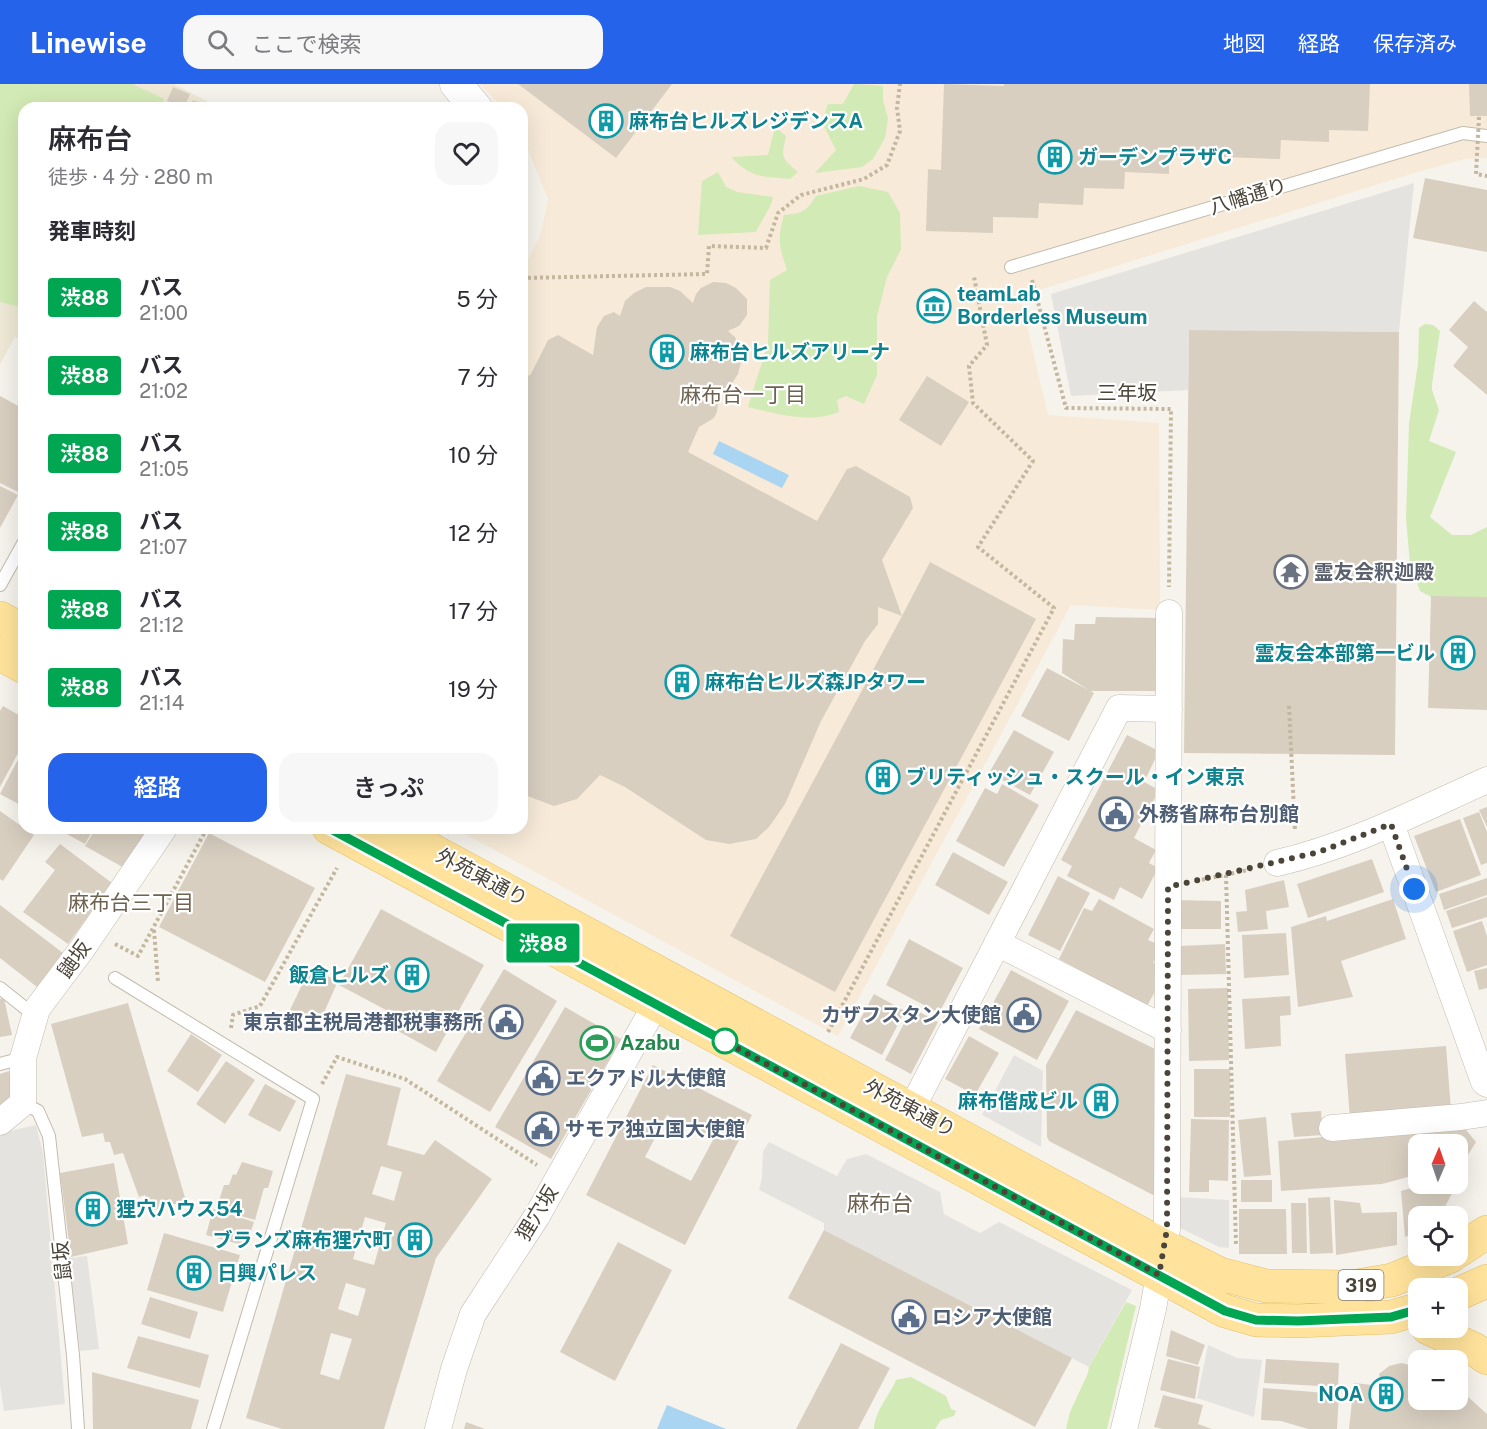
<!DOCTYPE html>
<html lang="ja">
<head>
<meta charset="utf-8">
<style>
  :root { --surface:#fff; --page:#f7f7f7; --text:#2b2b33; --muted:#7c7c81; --accent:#2563eb }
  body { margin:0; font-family:"Public Sans","Noto Sans JP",sans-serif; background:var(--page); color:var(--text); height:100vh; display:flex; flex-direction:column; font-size:22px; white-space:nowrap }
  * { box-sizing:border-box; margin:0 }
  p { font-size:20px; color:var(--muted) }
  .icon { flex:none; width:33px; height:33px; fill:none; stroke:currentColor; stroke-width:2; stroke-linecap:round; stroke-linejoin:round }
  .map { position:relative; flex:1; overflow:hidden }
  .drawer { position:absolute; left:18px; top:18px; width:510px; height:732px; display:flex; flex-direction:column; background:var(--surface); border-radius:18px; box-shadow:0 6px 24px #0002 }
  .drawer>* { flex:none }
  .badge { padding:0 12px; border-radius:4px; font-size:21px; line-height:39px }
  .needle { width:39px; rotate:2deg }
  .controls { position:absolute; left:1408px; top:1050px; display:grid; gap:12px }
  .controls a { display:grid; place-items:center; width:60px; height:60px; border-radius:12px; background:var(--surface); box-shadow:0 6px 24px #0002; font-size:30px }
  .you { position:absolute; width:30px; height:30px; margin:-15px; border:4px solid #fff; border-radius:50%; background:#1a73e8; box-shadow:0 0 0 9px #1a73e833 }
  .map>.badge { position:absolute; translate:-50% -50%; box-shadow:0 0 0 3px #fff }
  h2 { padding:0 30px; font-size:22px; line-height:54px }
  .round { display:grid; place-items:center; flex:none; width:63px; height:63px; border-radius:18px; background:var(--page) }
  .head { display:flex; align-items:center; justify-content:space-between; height:102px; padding:0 30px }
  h1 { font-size:28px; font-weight:600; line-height:45px }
  .button { display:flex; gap:12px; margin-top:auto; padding:12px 30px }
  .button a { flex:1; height:69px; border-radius:18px; background:var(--accent); color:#fff; font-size:24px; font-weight:600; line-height:69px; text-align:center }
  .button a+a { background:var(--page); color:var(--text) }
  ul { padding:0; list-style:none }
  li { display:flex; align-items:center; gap:18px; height:78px; padding:0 30px }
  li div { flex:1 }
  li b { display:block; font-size:22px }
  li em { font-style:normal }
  li .badge { min-width:66px; font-weight:700; text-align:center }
  header { display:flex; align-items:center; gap:36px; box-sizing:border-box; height:84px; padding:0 30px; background:var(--accent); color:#fff }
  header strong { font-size:28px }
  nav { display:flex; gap:33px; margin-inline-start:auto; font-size:21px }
  .search { width:420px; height:54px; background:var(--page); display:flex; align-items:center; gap:15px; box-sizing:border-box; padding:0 21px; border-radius:18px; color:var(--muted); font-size:22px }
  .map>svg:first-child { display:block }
  .commercial { fill:#f7ead8 }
  .education { fill:#efe8d6 }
  .green { fill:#d2eab5 }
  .parking { fill:#e5e3e0 }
  .water { fill:#a9d4f2 }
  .building { fill:#d8cfc1; fill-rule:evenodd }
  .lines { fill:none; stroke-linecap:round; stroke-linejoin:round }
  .service-casing { stroke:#c2bbae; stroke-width:14 }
  .minor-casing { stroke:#c2bbae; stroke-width:27 }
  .tertiary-casing { stroke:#c2bbae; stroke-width:33 }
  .primary-casing { stroke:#e6c16a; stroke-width:34 }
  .path { stroke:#c4b79f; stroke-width:4; stroke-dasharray:3 3; stroke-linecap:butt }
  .service { stroke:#fff; stroke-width:12 }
  .minor { stroke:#fff; stroke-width:26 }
  .tertiary { stroke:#fff; stroke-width:32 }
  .primary { stroke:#ffe39c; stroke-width:33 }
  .path-bridge { stroke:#c4b79f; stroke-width:4; stroke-dasharray:3 3; stroke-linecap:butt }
  .line-casing { stroke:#fff; stroke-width:14 }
  .line { stroke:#00a651; stroke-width:9 }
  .walk { stroke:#4b4439; stroke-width:6; stroke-dasharray:0 10.8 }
  .stop-dot { fill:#fff; stroke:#00a651; stroke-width:3 }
  .labels { text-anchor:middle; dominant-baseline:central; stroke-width:4.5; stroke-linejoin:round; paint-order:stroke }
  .shield { fill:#fff; stroke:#817c74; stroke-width:1.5 }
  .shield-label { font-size:18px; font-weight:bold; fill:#4b4439 }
  .culture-label { font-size:20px; font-weight:bold; fill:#0d838f; stroke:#fff; text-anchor:start }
  .street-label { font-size:20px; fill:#4b4439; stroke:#fff }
  .worship-label { font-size:20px; font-weight:bold; fill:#5b616d; stroke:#fff; text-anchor:start }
  .service-label { font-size:20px; font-weight:bold; fill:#4e5e75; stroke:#fff; text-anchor:start }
  .leisure-label { font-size:20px; font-weight:bold; fill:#27864d; stroke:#fff; text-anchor:start }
  .neighbourhood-label { font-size:21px; fill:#6e6250; stroke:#fff }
  .quarter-label { font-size:22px; fill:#6e6250; stroke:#fff }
</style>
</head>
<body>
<header>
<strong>Linewise</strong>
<div class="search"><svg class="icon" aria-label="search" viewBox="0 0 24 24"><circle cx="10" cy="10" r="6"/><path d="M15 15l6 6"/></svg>ここで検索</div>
<nav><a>地図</a><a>経路</a><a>保存済み</a></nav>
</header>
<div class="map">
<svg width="1487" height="1345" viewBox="0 0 1487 1345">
  <rect width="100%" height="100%" fill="#f6f3ec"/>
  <path class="commercial" d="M480,0H1487V74L1464,75L1411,90L1020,212L1048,331L1159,339L1160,526L1071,521L838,952L454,744H522V187L540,152L548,115L522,51V24H503Z"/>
  <path class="education" d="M0,0H174L218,23L24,24V257L15,253L0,280Z"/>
  <path class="green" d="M0,0H132L164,15L161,24H24V224L0,218Z
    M854,0L883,2V17L888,34L885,54L873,75L862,83L815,89L836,66L822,38L828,20H843Z
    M775,43L786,52C781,74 781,74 798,88L790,95C762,92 752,95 731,73L768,71Z
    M718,88L726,103L737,108L773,113C771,125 761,136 756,148L698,151L702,97Z
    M859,102L888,108L900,129L901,165L887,193L877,232V291L864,320L846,312L837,316L839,328C809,340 778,330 748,323L768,259L770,196L787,186C779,162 777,156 784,131C803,129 806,128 816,112Z
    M1425,240L1433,241L1440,247L1432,300V306L1439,326L1429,357L1456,368L1430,433L1452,451H1471L1487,443V514L1435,515L1420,507L1410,479L1406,435L1409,340L1418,279L1419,244Z
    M1126,1218L1136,1222L1107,1345H1066L1070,1328L1088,1289L1089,1283Z
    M911,1293L946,1312L951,1325L956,1327L954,1332L941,1336L935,1345H874C875,1326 889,1313 896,1296Z"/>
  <path class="parking" d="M1414,99L1399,248L1189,246L1188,306L1071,312L1051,210Z
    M1014,971L1043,987L1041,1063L982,1031Z
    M36,1041L43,1069L65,1320L4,1327L0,1301V1051L5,1048Z
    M769,1058L837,1092L847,1075L866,1070L940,1108L944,1130L980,1149L999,1138L1132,1206L1089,1283L824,1146V1139L759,1106L762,1093L763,1067Z
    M1177,1113L1229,1116V1164L1219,1163L1176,1142Z
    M87,1172L99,1265L80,1267L69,1174Z
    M1208,1261L1237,1274L1262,1276L1254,1333L1197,1314Z"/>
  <path class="water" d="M719,357L789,391L782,404L713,370Z
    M667,1321L726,1345H657Z"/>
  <path class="building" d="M518,0H672L616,74Z
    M944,0L1004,2V0H1370L1368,47L1329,46V58L1281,56L1280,75L1169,71V90L1125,88L1124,105L1084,104L1083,121L1039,119L1038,134L993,133V149L926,147L928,85L941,86Z
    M1469,0H1487V32H1470Z
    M173,3L190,10L184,24L167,17Z
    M193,16L211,24H189Z
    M1425,94L1487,106V168L1413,154Z
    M713,198L726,199L736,204L747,215V231L739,242L728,247L735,253L740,266L741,278L738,290L731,301L719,307L711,306L718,319L717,328L714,334L699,343L688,368L817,437L847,385L856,382L910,413L913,424L882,476L902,532L930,478L1036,535L835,908L730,852L902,532L878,523V540L865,557L821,637L785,720L769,743L756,755L729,760L706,756L625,703L600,691L577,715L554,722L522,710V296L531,290L548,256L558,251L593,271L597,243L604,232L614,228L620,232L625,217L634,209L646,203H670L680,207L693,219L696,210L701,204Z
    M1474,217L1487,228V311L1453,282L1468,263L1449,246Z
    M1189,246L1399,248L1395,671L1184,669Z
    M927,292L969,318L941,362L899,336Z
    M0,312L24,325V411L0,399Z
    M0,402L18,411L0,444Z
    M1431,512L1487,513V626L1428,624Z
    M1096,533L1160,534L1158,607H1090L1062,589L1063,555L1074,556L1075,540H1095Z
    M1047,584L1094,609L1069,657L1021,632Z
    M3,622L24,634V658L0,703V627Z
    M1014,646L1054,668L1030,711L989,689Z
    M1127,651L1159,667L1144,698L1159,706L1134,754L1156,766L1149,779L1158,784L1142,815L1120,803L1114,816L1067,792L1072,782L1061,776Z
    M24,664V723L0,710Z
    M1002,700L1039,721L1004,783L956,757L985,704L997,710Z
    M1487,723V743L1479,726Z
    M0,727L34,751L3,797L0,795Z
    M1479,728L1487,748V779L1481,781L1463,734Z
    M1460,735L1481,791L1436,808L1414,752Z
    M65,744H94L85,760L63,748Z
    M96,744H150L126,785L85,762Z
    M209,749L315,804L265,898L159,843Z
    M60,760L112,799L68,860L23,828L55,786L45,778Z
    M953,768L1008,798L989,831L935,801Z
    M1372,775L1384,808L1308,834L1297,800Z
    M1058,792L1090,809L1060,867L1028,851Z
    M1487,794V811L1444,826L1439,810Z
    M1284,796L1289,823L1266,827L1268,845L1238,848L1236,828L1247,827L1245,806Z
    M1487,813V833L1452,844L1446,827Z
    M1099,815L1154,845L1148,856L1162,862L1153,879L1167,886L1147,922L1059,875L1084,824L1092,827Z
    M1393,815L1406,855L1341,877L1353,913L1298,923L1291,843L1326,832L1327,837Z
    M1174,816L1221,817V845H1175Z
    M0,821L63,869L37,903L0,874Z
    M381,825L484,881L436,968L380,937L386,926L339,901Z
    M1482,837L1487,852V881L1467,888L1453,847Z
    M1286,849L1289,891L1244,894L1242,851Z
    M909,855L963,884L939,929L886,901Z
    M1225,860L1226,890L1181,891L1180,862Z
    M310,884L338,897L318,942L289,928Z
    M1487,884V904L1479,906L1474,887Z
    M504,885L557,917L490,1028L437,997Z
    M1011,886L1069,917L1037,976L979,945Z
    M1228,904L1229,976L1189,977L1188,905Z
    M874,910L905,927L882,971L850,954Z
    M1290,912L1291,931L1280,932L1281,962L1245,965L1242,915Z
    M4,914L12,951L0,953V915Z
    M128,919L186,1117L151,1127L145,1111L139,1113L123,1069L114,1071L110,1058H105L103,1049L82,1053L51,940Z
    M565,923L621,955L551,1075L495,1043Z
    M912,924L938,938L911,990L885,976Z
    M1076,926L1155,965L1158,1108L1153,1111L1049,1057L1047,1053L1046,981Z
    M191,950L222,971L198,1008L167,987Z
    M969,952L999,969L975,1011L945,995Z
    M1446,962L1451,1026L1350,1035L1345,970Z
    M226,977L255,996L225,1040L196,1020Z
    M653,981L752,1031L685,1161L586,1111ZM667,1031L713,1056L691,1097L645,1073Z
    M1194,985H1230V1033H1194Z
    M9,987L16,1014L0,1029V990Z
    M346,990L401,1004L387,1061L424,1071L435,1056L492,1095L436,1174L384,1345H282L246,1334ZM381,1082L402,1088L394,1117L372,1110ZM365,1133L386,1139L374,1181L353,1175ZM346,1199L366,1205L358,1232L338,1225ZM331,1249L352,1255L339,1296L320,1290Z
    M265,1000L296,1017L280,1048L248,1031Z
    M1321,1027L1323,1051L1294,1053L1291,1029Z
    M1266,1033L1271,1091L1244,1093L1238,1036Z
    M1191,1035L1229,1036L1228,1097L1209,1096V1108H1189Z
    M1462,1041L1476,1058L1463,1079L1458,1081V1060H1419V1090L1382,1100L1281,1107L1278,1057Z
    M242,1078L273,1087L268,1104H264L255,1136L216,1125L224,1101H229L233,1090L236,1091Z
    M114,1079L128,1160L71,1173L60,1089Z
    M1241,1096H1272V1118H1241Z
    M1425,1100H1457L1440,1132H1419V1147L1405,1153L1401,1107Z
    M1330,1113L1333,1169L1310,1170L1308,1114Z
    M1334,1116L1360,1119L1362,1129L1397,1128V1161L1336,1171Z
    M1291,1119H1306L1307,1169H1292Z
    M213,1125L254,1138L246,1162L206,1151Z
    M1239,1125H1286L1287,1170H1239Z
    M824,1146L1072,1274L1035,1343L788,1214Z
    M164,1149L240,1171L223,1228L147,1206Z
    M618,1158L672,1186L615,1297L560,1268Z
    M150,1213L198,1228L190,1255L141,1240Z
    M1171,1246L1205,1261L1198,1281L1166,1272Z
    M138,1252L209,1271L200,1304L127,1284Z
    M841,1259L890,1284L858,1345H796Z
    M1168,1275L1200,1283L1195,1315L1160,1306Z
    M1266,1275L1339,1279L1338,1303L1264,1299Z
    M1401,1279L1419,1283V1316H1458V1304L1487,1330V1345H1349L1354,1299L1382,1302L1379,1290L1389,1282Z
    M92,1288L199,1316L191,1345H93Z
    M1263,1304L1339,1310L1337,1345H1308L1281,1337L1261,1336Z
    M1163,1311L1203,1321L1198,1340L1212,1345H1163L1154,1343Z
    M466,1338L485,1345H464Z"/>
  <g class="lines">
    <defs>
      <path id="service" d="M1011,183L1463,49L1487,52
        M0,501L24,458
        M115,894L313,1015L213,1345
        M0,904L35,932
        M0,980L23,974
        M23,1019L38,1027L49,1052L73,1271L78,1345"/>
      <path id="minor" d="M1391,740L1484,998L1487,1000
        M1277,779C1351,762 1418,727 1487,696
        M997,859L1168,946
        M912,1024L1119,624L1169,625
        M0,1038L23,1019V974L37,925L82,865L164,744
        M1332,1044L1461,1033L1487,1029
        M438,1345L454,1285L473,1230L537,1132L656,920
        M1124,1345L1153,1225L1167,1145L1169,529"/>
      <path id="tertiary" d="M456,0L476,24"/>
      <path id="primary" d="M0,534L24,547
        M0,570L24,583
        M329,744L1225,1227L1256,1236L1298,1237L1391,1233L1419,1225
        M391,744L1164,1162L1220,1190L1266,1202L1351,1203L1392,1196L1451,1172
        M1458,1167L1487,1148
        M1458,1210L1487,1197
        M1428,1244L1474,1265L1487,1274"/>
    </defs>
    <use href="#service" class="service-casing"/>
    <use href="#minor" class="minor-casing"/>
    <use href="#tertiary" class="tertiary-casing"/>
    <use href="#primary" class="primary-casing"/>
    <path class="path" d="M522,194L707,190L709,162L766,164L778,129L801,111L864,95L887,81L900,47L897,24L900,0
      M1032,196L1066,324L1171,325L1169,503
      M1289,622L1295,747
      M1226,791L1236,1162
      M1196,797L1253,785
      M154,846L158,898
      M115,860L138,872L207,744
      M231,944L233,931L260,922L337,784
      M828,948L1054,524L978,463L1033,377L973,319L969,282L987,261L974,193
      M322,1000L337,973L405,995L537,1081"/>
    <use href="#service" class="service"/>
    <use href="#minor" class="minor"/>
    <use href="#tertiary" class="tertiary"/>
    <use href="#primary" class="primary"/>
    <path class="path-bridge" d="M1479,33L1476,90L1487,92"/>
  </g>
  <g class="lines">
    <defs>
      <path id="line" d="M329,744L1225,1227L1256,1236L1298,1237L1391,1233L1419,1225"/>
    </defs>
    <use href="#line" class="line-casing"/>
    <use href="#line" class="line"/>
    <path class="walk" d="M725,957L722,956L1159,1191L1167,1145L1168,803L1319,768L1391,740L1414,805"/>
  </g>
  <defs>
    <symbol id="building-ring" viewBox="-11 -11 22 22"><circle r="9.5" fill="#fff" stroke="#0f9aa8" stroke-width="1.5"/><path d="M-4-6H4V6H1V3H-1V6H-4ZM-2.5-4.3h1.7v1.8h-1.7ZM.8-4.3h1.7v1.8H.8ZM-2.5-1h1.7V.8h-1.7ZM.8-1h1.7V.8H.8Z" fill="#0f9aa8"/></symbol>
    <symbol id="museum-ring" viewBox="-11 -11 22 22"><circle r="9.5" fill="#fff" stroke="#0f9aa8" stroke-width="1.5"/><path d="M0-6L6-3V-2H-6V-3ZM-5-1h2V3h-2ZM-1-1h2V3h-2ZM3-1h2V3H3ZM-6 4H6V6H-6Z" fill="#0f9aa8"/></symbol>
    <symbol id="temple-ring" viewBox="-11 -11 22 22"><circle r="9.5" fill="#fff" stroke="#6b7280" stroke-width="1.5"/><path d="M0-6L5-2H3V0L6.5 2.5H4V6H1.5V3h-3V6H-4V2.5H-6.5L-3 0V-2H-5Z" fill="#6b7280"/></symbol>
    <symbol id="civic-ring" viewBox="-11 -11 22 22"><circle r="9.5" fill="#fff" stroke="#5c6f8a" stroke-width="1.5"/><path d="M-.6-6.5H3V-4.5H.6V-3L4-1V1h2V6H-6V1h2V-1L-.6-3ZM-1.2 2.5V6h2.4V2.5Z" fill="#5c6f8a"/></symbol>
    <symbol id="stadium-ring" viewBox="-11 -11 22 22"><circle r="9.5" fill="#fff" stroke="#2e9e5b" stroke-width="1.5"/><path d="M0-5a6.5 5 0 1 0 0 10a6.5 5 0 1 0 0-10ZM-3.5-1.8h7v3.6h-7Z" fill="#2e9e5b"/></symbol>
  </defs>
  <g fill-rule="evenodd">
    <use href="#building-ring" x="587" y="18" width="38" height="38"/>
    <use href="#building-ring" x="1036" y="54" width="38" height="38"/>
    <use href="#museum-ring" x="915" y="203" width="38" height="38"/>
    <use href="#building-ring" x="648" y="249" width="38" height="38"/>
    <use href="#temple-ring" x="1272" y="469" width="38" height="38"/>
    <use href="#building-ring" x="1439" y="550" width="38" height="38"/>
    <use href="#building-ring" x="663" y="579" width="38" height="38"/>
    <use href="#building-ring" x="864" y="674" width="38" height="38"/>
    <use href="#civic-ring" x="1097" y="711" width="38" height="38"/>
    <use href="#building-ring" x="393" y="872" width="38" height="38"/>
    <use href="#civic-ring" x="1005" y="912" width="38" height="38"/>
    <use href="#civic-ring" x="487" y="919" width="38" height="38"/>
    <use href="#stadium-ring" x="578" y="940" width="38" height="38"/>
    <use href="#civic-ring" x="524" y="975" width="38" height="38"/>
    <use href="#building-ring" x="1082" y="998" width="38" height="38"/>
    <use href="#civic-ring" x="523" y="1026" width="38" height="38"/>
    <use href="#building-ring" x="74" y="1106" width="38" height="38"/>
    <use href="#building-ring" x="396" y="1137" width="38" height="38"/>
    <use href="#building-ring" x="175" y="1170" width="38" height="38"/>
    <use href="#civic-ring" x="890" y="1214" width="38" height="38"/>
    <use href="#building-ring" x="1367" y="1291" width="38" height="38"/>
  </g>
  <circle class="stop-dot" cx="725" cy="957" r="12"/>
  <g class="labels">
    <rect class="shield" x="1338.5" y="1186" width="45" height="30" rx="4.5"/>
    <g class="shield-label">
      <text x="1361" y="1201">319</text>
    </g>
    <g class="culture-label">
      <text x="629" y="37">麻布台ヒルズレジデンスA</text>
      <text x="1078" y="73">ガーデンプラザC</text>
      <text x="957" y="210">teamLab<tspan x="957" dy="23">Borderless Museum</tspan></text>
      <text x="690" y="268">麻布台ヒルズアリーナ</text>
      <text x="1435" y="569" text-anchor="end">霊友会本部第一ビル</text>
      <text x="705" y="598">麻布台ヒルズ森JPタワー</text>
      <text x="906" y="693">ブリティッシュ・スクール・イン東京</text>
      <text x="389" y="891" text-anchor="end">飯倉ヒルズ</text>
      <text x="1078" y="1017" text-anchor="end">麻布偕成ビル</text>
      <text x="116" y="1125">狸穴ハウス54</text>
      <text x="392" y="1156" text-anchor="end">ブランズ麻布狸穴町</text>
      <text x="217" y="1189">日興パレス</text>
      <text x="1363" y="1310" text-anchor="end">NOA</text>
    </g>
    <g class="street-label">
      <text transform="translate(1248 112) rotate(-17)">八幡通り</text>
      <text x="1127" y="309">三年坂</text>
      <text transform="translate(482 793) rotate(28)">外苑東通り</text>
      <text transform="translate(74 875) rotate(-54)">鼬坂</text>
      <text transform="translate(910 1024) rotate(28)">外苑東通り</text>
      <text transform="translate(537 1129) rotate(-59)">狸穴坂</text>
      <text transform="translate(62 1177) rotate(-96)">鼠坂</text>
    </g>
    <g class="worship-label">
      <text x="1314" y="488">霊友会釈迦殿</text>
    </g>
    <g class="service-label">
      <text x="1139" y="730">外務省麻布台別館</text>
      <text x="1001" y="931" text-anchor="end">カザフスタン大使館</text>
      <text x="483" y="938" text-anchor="end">東京都主税局港都税事務所</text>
      <text x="566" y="994">エクアドル大使館</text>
      <text x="565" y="1045">サモア独立国大使館</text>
      <text x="932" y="1233">ロシア大使館</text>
    </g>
    <g class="leisure-label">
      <text x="620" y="959">Azabu</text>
    </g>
    <g class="neighbourhood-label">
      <text x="743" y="310">麻布台一丁目</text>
      <text x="131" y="818">麻布台三丁目</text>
    </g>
    <g class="quarter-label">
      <text x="880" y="1119">麻布台</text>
    </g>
  </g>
</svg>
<div class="controls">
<a><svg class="needle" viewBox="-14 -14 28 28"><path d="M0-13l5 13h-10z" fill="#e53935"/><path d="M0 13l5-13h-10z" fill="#7c7c81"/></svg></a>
<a><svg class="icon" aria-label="locate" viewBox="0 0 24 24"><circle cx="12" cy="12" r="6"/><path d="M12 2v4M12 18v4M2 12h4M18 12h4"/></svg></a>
<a>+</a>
<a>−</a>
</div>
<div class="you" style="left:1414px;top:805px"></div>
<b class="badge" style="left:543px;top:859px;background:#00a651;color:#fff">渋88</b>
<section class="drawer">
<div class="head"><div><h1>麻布台</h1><p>徒歩 · 4 分 · 280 m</p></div><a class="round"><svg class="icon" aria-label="heart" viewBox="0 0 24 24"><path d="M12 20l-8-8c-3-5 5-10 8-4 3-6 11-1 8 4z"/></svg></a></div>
<h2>発車時刻</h2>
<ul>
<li><span class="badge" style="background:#00a651;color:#fff">渋88</span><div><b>バス</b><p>21:00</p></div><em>5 分</em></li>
<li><span class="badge" style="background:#00a651;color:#fff">渋88</span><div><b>バス</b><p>21:02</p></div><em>7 分</em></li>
<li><span class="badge" style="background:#00a651;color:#fff">渋88</span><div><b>バス</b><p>21:05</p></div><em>10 分</em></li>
<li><span class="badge" style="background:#00a651;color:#fff">渋88</span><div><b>バス</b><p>21:07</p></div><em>12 分</em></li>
<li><span class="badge" style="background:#00a651;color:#fff">渋88</span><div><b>バス</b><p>21:12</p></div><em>17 分</em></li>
<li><span class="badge" style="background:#00a651;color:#fff">渋88</span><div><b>バス</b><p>21:14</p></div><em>19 分</em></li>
</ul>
<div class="button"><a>経路</a><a>きっぷ</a></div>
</section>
</div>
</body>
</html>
